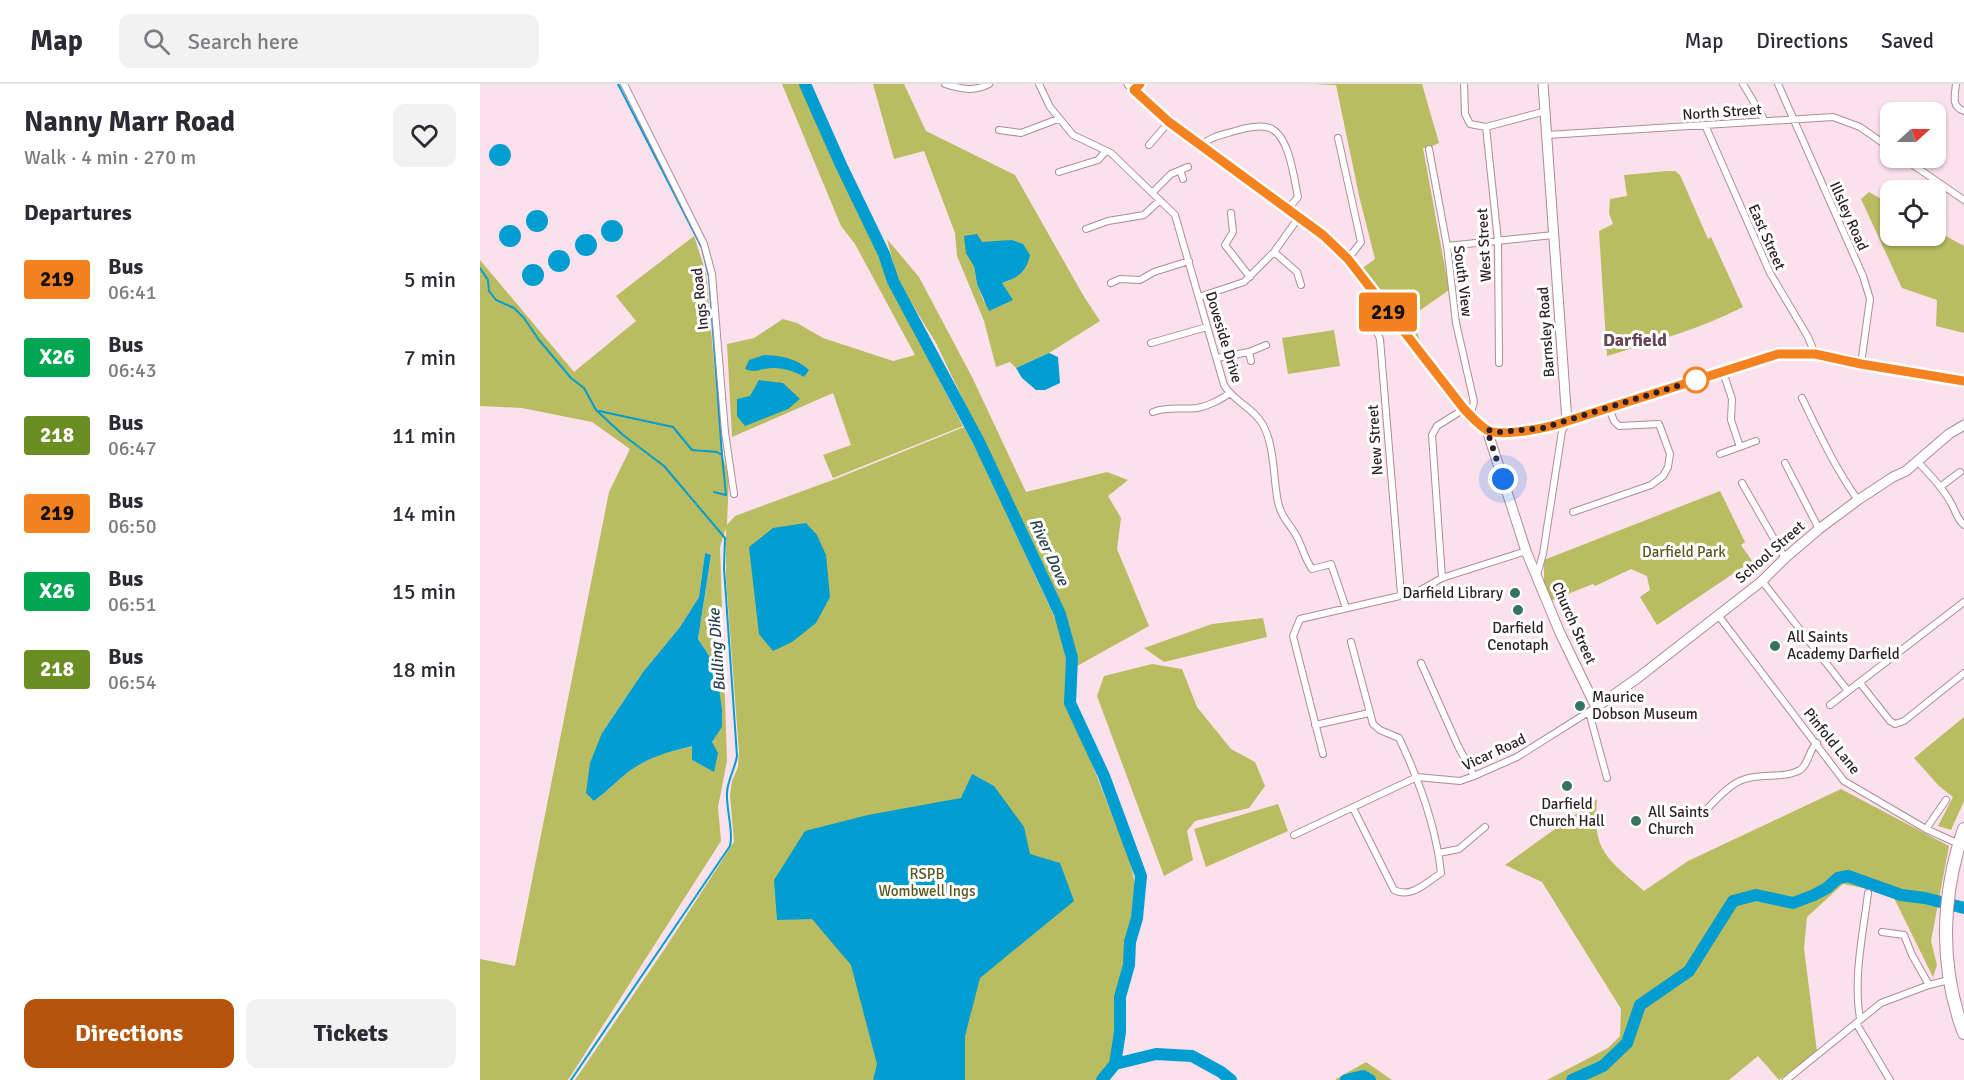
<!DOCTYPE html>
<html lang="en">
<head>
<meta charset="utf-8">
<style>
  :root { --surface:#fff; --page:#f2f2f3; --text:#2b2b33; --muted:#7c7c81; --line:#e1e1e2; --accent:#b45309 }
  body { margin:0; font-family:Signika,sans-serif; background:var(--page); color:var(--text); height:100vh; display:flex; flex-direction:column; font-size:22px; white-space:nowrap }
  * { box-sizing:border-box; margin:0 }
  p { font-size:20px; color:var(--muted) }
  .icon { flex:none; width:33px; height:33px; fill:none; stroke:currentColor; stroke-width:2; stroke-linecap:round; stroke-linejoin:round }
  .map { position:relative; flex:1; overflow:hidden }
  .panel { display:flex; flex-direction:column; background:var(--surface); width:480px }
  .panel>* { flex:none }
  .badge { padding:0 12px; border-radius:4px; font-size:21px; line-height:39px }
  .needle { width:39px; rotate:69deg }
  .buttons { position:absolute; left:1400px; top:18px; display:grid; gap:12px }
  .buttons a { display:grid; place-items:center; width:66px; height:66px; border-radius:12px; background:var(--surface); box-shadow:0 2px 4px #0004; font-size:30px }
  .you { position:absolute; width:30px; height:30px; margin:-15px; border:4px solid #fff; border-radius:50%; background:#1a73e8; box-shadow:0 0 0 9px #1a73e833 }
  .map>.badge { position:absolute; translate:-50% -50%; box-shadow:0 0 0 3px #fff }
  h2 { padding:0 24px; font-size:22px; line-height:54px }
  .round { display:grid; place-items:center; flex:none; width:63px; height:63px; border-radius:12px; background:var(--page) }
  .head { display:flex; align-items:center; justify-content:space-between; height:102px; padding:0 24px }
  h1 { font-size:28px; font-weight:700; line-height:45px }
  .cta { display:flex; gap:12px; margin-top:auto; padding:12px 24px }
  .cta a { flex:1; height:69px; border-radius:12px; background:var(--accent); color:#fff; font-size:24px; font-weight:700; line-height:69px; text-align:center }
  .cta a+a { background:var(--page); color:var(--text) }
  ul { padding:0; list-style:none }
  li { display:flex; align-items:center; gap:18px; height:78px; padding:0 24px }
  li div { flex:1 }
  li b { display:block; font-size:22px }
  li em { font-style:normal }
  li .badge { min-width:66px; font-weight:700; text-align:center }
  header { display:flex; align-items:center; gap:36px; box-sizing:border-box; height:84px; padding:0 30px; background:var(--surface); border-bottom:2px solid var(--line) }
  header strong { font-size:28px }
  nav { display:flex; gap:33px; margin-inline-start:auto; font-size:21px }
  .search { width:420px; height:54px; background:var(--page); display:flex; align-items:center; gap:15px; box-sizing:border-box; padding:0 21px; border-radius:12px; color:var(--muted); font-size:22px }
  main { display:flex; flex:1; min-height:0 }
  .map>svg:first-child { display:block }
  .green { fill:#b9bc60; fill-rule:evenodd }
  .water { fill:#009dd0 }
  .lines { fill:none; stroke-linecap:round; stroke-linejoin:round }
  .stream { stroke:#009dd0; stroke-width:2 }
  .river { stroke:#009dd0; stroke-width:12 }
  .street-casing { stroke:#b08a9a; stroke-width:8 }
  .secondary-casing { stroke:#b08a9a; stroke-width:11 }
  .highway-casing { stroke:#b08a9a; stroke-width:14 }
  .street { stroke:#fff; stroke-width:6 }
  .secondary { stroke:#fff; stroke-width:9 }
  .highway { stroke:#fff; stroke-width:12 }
  .line-casing { stroke:#fff; stroke-width:14 }
  .line { stroke:#f58220; stroke-width:9 }
  .walk { stroke:#2e1f26; stroke-width:6; stroke-dasharray:0 10.8 }
  .stop-dot { fill:#fff; stroke:#f58220; stroke-width:3 }
  .poi-dot { fill:#367461; stroke:#fff; stroke-width:2 }
  .labels { text-anchor:middle; dominant-baseline:central; stroke-width:6; stroke-linejoin:round; paint-order:stroke }
  .street-label { font-size:15px; fill:#2e1f26; stroke:#fff }
  .park-label { font-size:15px; fill:#565820; stroke:#fff }
  .poi-label { font-size:15px; fill:#2e1f26; stroke:#fff; text-anchor:start }
  .water-label { font-size:16px; font-style:italic; fill:#26404d; stroke:#fff }
  .quarter-label { font-size:18px; font-weight:bold; fill:#674555; stroke:#fff }
</style>
</head>
<body>
<header>
<strong>Map</strong>
<div class="search"><svg class="icon" aria-label="search" viewBox="0 0 24 24"><circle cx="10" cy="10" r="6"/><path d="M15 15l6 6"/></svg>Search here</div>
<nav><a>Map</a><a>Directions</a><a>Saved</a></nav>
</header>
<main>
<section class="panel">
<div class="head"><div><h1>Nanny Marr Road</h1><p>Walk · 4 min · 270 m</p></div><a class="round"><svg class="icon" aria-label="heart" viewBox="0 0 24 24"><path d="M12 20l-8-8c-3-5 5-10 8-4 3-6 11-1 8 4z"/></svg></a></div>
<h2>Departures</h2>
<ul>
<li><span class="badge" style="background:#f58220;color:#111">219</span><div><b>Bus</b><p>06:41</p></div><em>5 min</em></li>
<li><span class="badge" style="background:#00a651;color:#fff">X26</span><div><b>Bus</b><p>06:43</p></div><em>7 min</em></li>
<li><span class="badge" style="background:#6b8e23;color:#fff">218</span><div><b>Bus</b><p>06:47</p></div><em>11 min</em></li>
<li><span class="badge" style="background:#f58220;color:#111">219</span><div><b>Bus</b><p>06:50</p></div><em>14 min</em></li>
<li><span class="badge" style="background:#00a651;color:#fff">X26</span><div><b>Bus</b><p>06:51</p></div><em>15 min</em></li>
<li><span class="badge" style="background:#6b8e23;color:#fff">218</span><div><b>Bus</b><p>06:54</p></div><em>18 min</em></li>
</ul>
<div class="cta"><a>Directions</a><a>Tickets</a></div>
</section>
<div class="map">
<svg width="1484" height="996" viewBox="0 0 1484 996">
  <rect width="100%" height="100%" fill="#fbe1ec"/>
  <path class="green" d="M302,0H319L400,172L410,201L483,342L353,394L343,371L371,361L353,309L252,353L247,260L274,254L303,235L317,239L343,254L413,277L435,271L375,160L361,142Z
    M393,0H424L446,47L535,91L603,211L620,237L569,269L536,284L530,278L516,283L504,237L477,172L475,149L444,67L414,75ZM494,182L531,196L522,199L504,218L497,200Z
    M831,0H942L959,59L948,64H943L969,206L932,232L941,261L913,229L880,186L895,175L880,116L856,1Z
    M1187,87H1195L1200,91L1228,155L1231,153L1263,223C1220,245 1173,258 1127,272L1119,147L1133,140L1129,129L1130,115L1147,112L1144,91Z
    M1389,108L1410,120V152H1455V146L1484,162V249L1456,242L1457,216L1422,204L1381,115Z
    M214,152L226,189L242,371L249,391L247,441L255,432L358,394L484,343L494,361L580,545L586,575L585,620L608,670L650,776L655,801L654,825L638,908L636,947L631,977L616,996H95L184,866L254,758L250,711L252,697L258,683L259,668L246,495V444L240,463L247,677L238,723L241,757L88,996H0V875L35,882L129,408L150,365L112,338L42,324L0,322V176L94,288L156,237L136,212ZM225,469L231,472L218,555L236,582L242,643L232,658L234,688L212,676L213,662C192,667 173,672 155,683C140,692 129,707 114,717L122,649L163,588L200,543L219,513Z
    M407,155L439,193L492,293L546,408L627,388L648,396L628,412L641,434L637,465L669,542L597,582L586,531L456,259L418,197Z
    M854,246L860,282L808,290L802,254Z
    M1240,407L1265,458L1261,461L1272,477L1177,541L1160,513L1170,506L1167,492L1151,485L1115,502L1113,500L1070,517L1064,498V476Z
    M783,534L787,553L684,578L664,564L732,540Z
    M672,580L702,585L717,623L751,665L775,678L785,702L769,724L715,737L707,747L713,776L684,792L617,612L624,592Z
    M1484,633V717L1471,746L1458,742L1473,713L1459,702L1434,674Z
    M1361,705L1469,762L1451,857L1457,881L1453,893L1414,814L1393,806L1363,800L1327,833L1324,864L1337,968L1299,996L1278,972L1249,996H1067L1128,964L1140,952L1141,925L1062,798L1025,781L1117,715C1112,768 1127,774 1164,807L1208,777Z
    M798,720L808,747L726,783L714,745Z
    M886,978L912,996H856V995Z"/>
  <path class="water" d="M9 71a11 11 0 1 1 22 0a11 11 0 1 1-22 0Z
    M46 137a11 11 0 1 1 22 0a11 11 0 1 1-22 0Z
    M121 147a11 11 0 1 1 22 0a11 11 0 1 1-22 0Z
    M19 152a11 11 0 1 1 22 0a11 11 0 1 1-22 0Z
    M95 161a11 11 0 1 1 22 0a11 11 0 1 1-22 0Z
    M497,150L502,158L532,156L543,160L550,171C546,188 538,194 522,199L533,216L509,227L497,200L494,182L486,169L484,152Z
    M68 177a11 11 0 1 1 22 0a11 11 0 1 1-22 0Z
    M42 191a11 11 0 1 1 22 0a11 11 0 1 1-22 0Z
    M569,269L578,273L580,299L565,306H556L542,294L536,284Z
    M284,271C302,272 316,274 329,286L324,293C312,286 299,282 284,285C276,287 273,288 265,285L269,276Z
    M279,296L303,299L320,315L308,325L265,342L257,332V315L270,312Z
    M326,439L337,451L346,471L350,513L336,539L312,558L293,567L279,550L269,463L293,444Z
    M225,469L231,471L218,555L236,582L242,626V643L232,658L238,669L234,688L212,676V662C192,667 172,672 154,684C140,693 128,707 114,717L106,709L110,679L122,649L163,588L200,543L219,513Z
    M492,690L514,702L544,743L550,770L580,779L594,817L500,894L485,952V996H393L397,980L371,881L332,835L297,836L294,796L325,747L388,731L481,714Z"/>
  <g class="lines">
    <path class="stream" d="M138,0L222,164L229,193L242,371
      M0,184L8,196L9,207L16,216L34,224L44,234L59,256L91,294L104,304L116,326L143,351L184,382L245,454L244,484L257,672C255,685 247,697 247,709C246,725 254,749 250,762L91,996
      M119,327L193,343L212,366L237,368L242,371L246,411L234,408"/>
    <path class="river" d="M325,0L361,81L404,170L413,197L499,358L580,530L592,574L590,619L624,692L661,792L657,834L650,858L649,881L640,913V948L635,980
      M622,996L635,980L676,970L712,972L741,988L751,996
      M866,996L883,992L890,996
      M1092,996L1123,982L1147,959L1160,921L1209,887L1253,817L1276,811L1313,819L1334,811L1347,804L1358,794L1368,792L1421,811L1445,814L1484,824"/>
    <defs>
      <path id="street" d="M144,0L224,160L232,190L245,348L254,410
        M465,0C480,5 495,8 509,0
        M559,0L570,23L593,51L631,69L695,131L744,301C754,318 774,324 783,341C795,363 793,394 798,418C802,436 811,440 818,455C823,465 825,475 832,485L851,480L866,524
        M984,0L985,30L990,40L1006,43L1066,27
        M1263,0L1285,37
        M1298,0L1383,192L1390,215L1381,280
        M1476,0C1475,11 1471,23 1484,27
        M1225,41L1290,189L1328,253L1335,270
        M1006,43L1018,157L1019,279
        M519,46L541,49L578,35
        M1067,51L1353,33L1380,43L1410,64
        M858,54L881,158L868,175
        M669,61L689,38
        M721,62C731,52 742,51 755,47C764,44 782,40 792,45C810,55 814,95 818,113L808,125
        M949,65L967,162L976,239L994,318L990,331
        M1423,74L1484,116
        M700,86L703,95
        M579,88L618,76L626,67
        M672,109L691,90L708,83
        M751,129L753,148L745,161L770,193
        M606,145L628,137L664,131L680,116
        M967,162L1074,151
        M794,168L817,188L821,201
        M631,199L640,195L660,196L674,188L709,177
        M891,205L885,211L891,235L900,255L921,510
        M719,213L764,198L794,168L819,133
        M671,259L727,243
        M769,268L771,277
        M737,274L769,268L786,261
        M1243,288L1252,315L1251,336L1260,363
        M1322,314C1339,349 1355,384 1378,416
        M673,328C689,322 700,326 717,324C729,322 739,316 749,310
        M1240,370L1276,357
        M1438,378C1451,392 1466,407 1474,425C1477,432 1479,437 1484,441
        M1305,379L1339,445
        M1262,399L1305,474
        M1460,403L1480,388
        M1093,428L1171,401L1183,392L1188,383L1190,370L1179,340L1139,342L1134,337L1129,324
        M1057,491L1063,470L1082,347L1087,338
        M962,494L952,351L957,342L984,325
        M1282,497L1368,607
        M1238,531L1364,697L1446,745L1479,760
        M871,558L893,640L900,646L919,654C939,696 956,742 961,789C947,798 931,815 914,806L873,724
        M941,579L978,662L994,692
        M1380,599L1410,637L1415,640L1424,637L1484,589
        M1350,621L1484,518
        M1109,628L1127,694
        M835,641L889,629
        M843,670L813,552L820,535L937,508L962,494L1046,467
        M1225,727C1236,716 1249,700 1265,695C1282,689 1304,695 1320,686C1330,679 1328,666 1337,659
        M1446,745L1466,716
        M814,751L937,693L980,697L994,692L1037,673L1118,622
        M959,769L979,765L1005,743
        M1402,848L1424,851L1432,871L1449,901
        M1380,935C1373,894 1383,850 1388,809
        M1376,939L1410,996
        M1306,996L1401,919L1449,901L1469,896"/>
      <path id="secondary" d="M649,0L689,38L843,151L868,175L984,325L1007,346L1046,467L1080,549L1114,619L1118,622L1159,593L1282,497L1305,474L1339,445L1378,416L1413,393L1426,387L1469,350L1484,341
        M1063,0L1087,338
        M1007,346C1032,352 1062,345 1087,338L1298,271L1335,270L1381,280L1484,297"/>
      <path id="highway" d="M1484,745C1461,812 1459,883 1484,949"/>
    </defs>
    <use href="#street" class="street-casing"/>
    <use href="#secondary" class="secondary-casing"/>
    <use href="#highway" class="highway-casing"/>
    <use href="#street" class="street"/>
    <use href="#secondary" class="secondary"/>
    <use href="#highway" class="highway"/>
  </g>
  <g class="lines">
    <defs>
      <path id="line" d="M660,0L654,6L689,38L843,151L868,175L984,325C991,332 1000,343 1009,347C1024,352 1060,345 1075,341L1298,270H1335L1381,280L1484,297"/>
    </defs>
    <use href="#line" class="line-casing"/>
    <use href="#line" class="line"/>
    <path class="walk" d="M1023,395L1007,346L1020,348L1063,344L1216,296"/>
  </g>
  <circle class="stop-dot" cx="1216" cy="296" r="12"/>
  <g class="poi-dot">
    <circle cx="1035" cy="509" r="6"/>
    <circle cx="1038" cy="526" r="6"/>
    <circle cx="1295" cy="562" r="6"/>
    <circle cx="1100" cy="622" r="6"/>
    <circle cx="1087" cy="702" r="6"/>
    <circle cx="1156" cy="737" r="6"/>
  </g>
  <g class="labels">
    <g class="street-label">
      <text transform="translate(1242 28) rotate(-4)">North Street</text>
      <text transform="translate(1369 132) rotate(66)">Illsley Road</text>
      <text transform="translate(1287 153) rotate(66)">East Street</text>
      <text transform="translate(1004 161) rotate(-93)">West Street</text>
      <text transform="translate(983 197) rotate(83)">South View</text>
      <text transform="translate(220 215) rotate(-96)">Ings Road</text>
      <text transform="translate(1066 248) rotate(-94)">Barnsley Road</text>
      <text transform="translate(744 253) rotate(73)">Doveside Drive</text>
      <text transform="translate(895 356) rotate(-94)">New Street</text>
      <text transform="translate(1290 468) rotate(-41)">School Street</text>
      <text transform="translate(1094 539) rotate(66)">Church Street</text>
      <text transform="translate(1352 657) rotate(51)">Pinfold Lane</text>
      <text transform="translate(1014 668) rotate(-25)">Vicar Road</text>
    </g>
    <g class="park-label">
      <text x="1204" y="468">Darfield Park</text>
      <text x="447" y="790">RSPB<tspan x="447" dy="17">Wombwell Ings</tspan></text>
    </g>
    <g class="poi-label">
      <text x="1023" y="509" text-anchor="end">Darfield Library</text>
      <text x="1038" y="544" text-anchor="middle">Darfield<tspan x="1038" dy="17">Cenotaph</tspan></text>
      <text x="1307" y="553">All Saints<tspan x="1307" dy="17">Academy Darfield</tspan></text>
      <text x="1112" y="613">Maurice<tspan x="1112" dy="17">Dobson Museum</tspan></text>
      <text x="1087" y="720" text-anchor="middle">Darfield<tspan x="1087" dy="17">Church Hall</tspan></text>
      <text x="1168" y="728">All Saints<tspan x="1168" dy="17">Church</tspan></text>
    </g>
    <g class="water-label">
      <text transform="translate(569 468) rotate(65)">River Dove</text>
      <text transform="translate(237 566) rotate(-94)">Bulling Dike</text>
    </g>
    <g class="quarter-label">
      <text x="1155" y="256">Darfield</text>
    </g>
  </g>
</svg>
<div class="buttons">
<a><svg class="needle" viewBox="-14 -14 28 28"><path d="M0-13l5 13h-10z" fill="#e53935"/><path d="M0 13l5-13h-10z" fill="#7c7c81"/></svg></a>
<a><svg class="icon" aria-label="locate" viewBox="0 0 24 24"><circle cx="12" cy="12" r="6"/><path d="M12 2v4M12 18v4M2 12h4M18 12h4"/></svg></a>
</div>
<div class="you" style="left:1023px;top:395px"></div>
<b class="badge" style="left:908px;top:228px;background:#f58220;color:#111">219</b>
</div>
</main>
</body>
</html>
